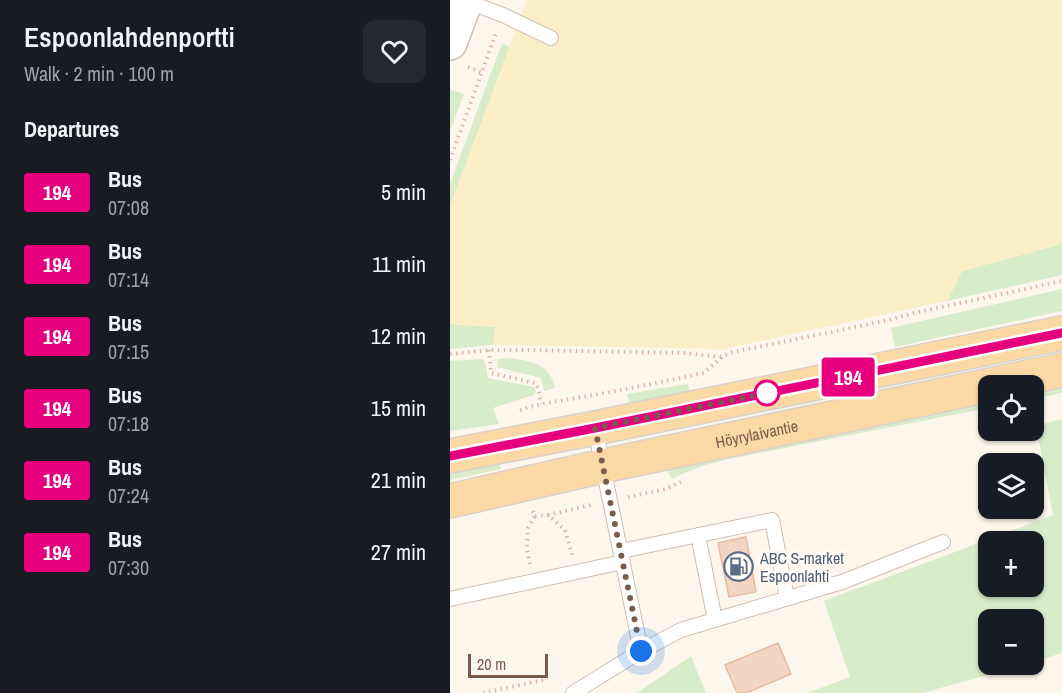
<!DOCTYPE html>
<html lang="en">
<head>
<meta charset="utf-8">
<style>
  :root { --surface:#171b24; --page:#242831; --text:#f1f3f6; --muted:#9ea1a6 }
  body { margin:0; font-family:"Archivo Narrow",sans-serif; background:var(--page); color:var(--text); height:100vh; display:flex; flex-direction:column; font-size:22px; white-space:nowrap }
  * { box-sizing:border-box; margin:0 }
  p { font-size:20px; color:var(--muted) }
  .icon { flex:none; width:33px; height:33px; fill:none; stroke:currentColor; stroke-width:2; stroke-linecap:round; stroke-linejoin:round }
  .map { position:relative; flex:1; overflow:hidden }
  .details { display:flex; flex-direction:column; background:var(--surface); width:450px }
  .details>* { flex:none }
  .badge { padding:0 12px; border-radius:4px; font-size:21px; line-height:39px }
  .tools { position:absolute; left:528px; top:375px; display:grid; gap:12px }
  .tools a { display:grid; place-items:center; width:66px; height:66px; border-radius:12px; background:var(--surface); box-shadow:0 2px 4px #0004; font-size:30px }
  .scale { position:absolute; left:18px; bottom:15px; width:80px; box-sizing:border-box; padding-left:6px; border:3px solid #7a5c4d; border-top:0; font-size:16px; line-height:21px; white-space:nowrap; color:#7a5c4d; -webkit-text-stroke:4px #fffaf3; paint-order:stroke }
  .you { position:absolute; width:30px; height:30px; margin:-15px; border:4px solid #fff; border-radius:50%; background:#1a73e8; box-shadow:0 0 0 9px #1a73e833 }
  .map>.badge { position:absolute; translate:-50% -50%; box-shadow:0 0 0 3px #fff }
  h2 { padding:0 24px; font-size:22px; line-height:54px }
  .round { display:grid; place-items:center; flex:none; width:63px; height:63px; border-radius:12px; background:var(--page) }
  .overview { display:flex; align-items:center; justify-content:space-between; height:102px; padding:0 24px }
  h1 { font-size:28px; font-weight:600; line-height:45px }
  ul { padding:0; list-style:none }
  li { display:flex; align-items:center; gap:18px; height:72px; padding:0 24px }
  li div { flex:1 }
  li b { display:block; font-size:22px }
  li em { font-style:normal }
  li .badge { min-width:66px; font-weight:700; text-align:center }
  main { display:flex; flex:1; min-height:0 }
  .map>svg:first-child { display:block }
  .green { fill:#d8ecc9; fill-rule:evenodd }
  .sand { fill:#fcefc7 }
  .building { fill:#f3d5c3; stroke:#e6bba3; stroke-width:1.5 }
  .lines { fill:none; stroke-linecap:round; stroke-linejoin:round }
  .service-casing { stroke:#d1beb0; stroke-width:16 }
  .tertiary-casing { stroke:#d1beb0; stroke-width:36 }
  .primary-casing { stroke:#dad1cd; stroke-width:36 }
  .path { stroke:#d9b8a5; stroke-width:4; stroke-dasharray:1.5 4.5; stroke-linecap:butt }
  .service { stroke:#fff; stroke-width:14 }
  .tertiary { stroke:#fff; stroke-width:33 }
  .primary { stroke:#fbd9a5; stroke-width:33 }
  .line-casing { stroke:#fff; stroke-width:14 }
  .line { stroke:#e6007e; stroke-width:9 }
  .walk { stroke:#7a5c4d; stroke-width:6; stroke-dasharray:0 10.8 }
  .stop-dot { fill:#fff; stroke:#e6007e; stroke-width:3 }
  .labels { text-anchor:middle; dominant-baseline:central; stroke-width:6; stroke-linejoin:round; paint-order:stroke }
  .street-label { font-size:16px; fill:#7a5c4d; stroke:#fffaf3 }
  .service-label { font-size:16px; fill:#4e5e75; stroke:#fffaf3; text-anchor:start }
</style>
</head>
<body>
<main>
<section class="details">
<div class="overview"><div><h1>Espoonlahdenportti</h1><p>Walk · 2 min · 100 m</p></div><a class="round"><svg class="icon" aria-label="heart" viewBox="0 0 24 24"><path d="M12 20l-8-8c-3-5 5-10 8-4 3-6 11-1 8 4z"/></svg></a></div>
<h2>Departures</h2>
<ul>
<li><span class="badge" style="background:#e6007e;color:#fff">194</span><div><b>Bus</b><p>07:08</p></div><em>5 min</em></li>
<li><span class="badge" style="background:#e6007e;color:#fff">194</span><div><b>Bus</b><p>07:14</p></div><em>11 min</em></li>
<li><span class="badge" style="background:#e6007e;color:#fff">194</span><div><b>Bus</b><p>07:15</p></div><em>12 min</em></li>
<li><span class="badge" style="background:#e6007e;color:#fff">194</span><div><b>Bus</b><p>07:18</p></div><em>15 min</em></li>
<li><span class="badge" style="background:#e6007e;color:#fff">194</span><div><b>Bus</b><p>07:24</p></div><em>21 min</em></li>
<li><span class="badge" style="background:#e6007e;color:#fff">194</span><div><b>Bus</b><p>07:30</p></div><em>27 min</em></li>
</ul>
</section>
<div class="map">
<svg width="612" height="693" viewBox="0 0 612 693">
  <rect width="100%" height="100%" fill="#fdf6ec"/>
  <path class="green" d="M52,43L62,49L50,73L0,206V184Z
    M1,90L14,94L0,131V94Z
    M612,242V275L497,301L512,271L608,245Z
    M612,289V311L445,347L441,328Z
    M0,324L45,327L43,345L0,349Z
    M61,358C83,362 100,364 105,388L94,391L91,378L47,367L48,359Z
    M32,359L35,362L38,378L84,387L86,391L84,395L43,408L49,424L0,431V361Z
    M612,382V393L584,399V388Z
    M237,384L243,397L177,405L179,401L177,394Z
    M538,397V408L279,459L252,466L221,479L218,470L235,460Z
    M612,419V653L584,662V620H538V664L574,665L472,693H357L400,677L374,601L603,515L586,426ZM538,542H584V586H538Z
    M48,456L51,469L0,480V466Z
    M241,656L256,693H187Z"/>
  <path class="sand" d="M77,0H612V242L608,245L512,271L497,301L274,349L43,345L45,327L0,324V206Z"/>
  <path class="building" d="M296,537L306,592L279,597L268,543Z
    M328,643L341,674L296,693H287L275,665Z"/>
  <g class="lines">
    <defs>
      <path id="service" d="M16,1L53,15L101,38
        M145,428L191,651
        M248,535L265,620
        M171,551L322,520L337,598
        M0,599L173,562
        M123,693L191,651L231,630L392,582L493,542"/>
      <path id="tertiary" d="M0,43L16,0"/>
      <g id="primary">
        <path d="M0,456L145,428L612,333"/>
        <path id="s1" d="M0,501L153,466L612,370"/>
      </g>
    </defs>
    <use href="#service" class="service-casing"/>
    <use href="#tertiary" class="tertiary-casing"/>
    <use href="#primary" class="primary-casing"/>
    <path class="path" d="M18,67L31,72
      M0,160L46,33
      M39,350L41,373L85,383L88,388L91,404
      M0,354L39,350H76L236,353L271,357
      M70,410L91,404L166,391L254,373L272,357L279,353L439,320L464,313L612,281
      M178,497L216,489L231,482
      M98,515L141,505
      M85,516L98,515L115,530L122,555
      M80,564L77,549L78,528L85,516L83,511
      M33,693L98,679"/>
    <use href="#service" class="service"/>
    <use href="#tertiary" class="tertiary"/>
    <use href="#primary" class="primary"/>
  </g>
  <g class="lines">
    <defs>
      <path id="line" d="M0,456L145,428L612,333"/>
    </defs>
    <use href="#line" class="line-casing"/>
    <use href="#line" class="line"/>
    <path class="walk" d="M191,651L145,428L317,393"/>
  </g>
  <defs>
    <symbol id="fuel-ring" viewBox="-11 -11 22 22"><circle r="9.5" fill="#fffaf3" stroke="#5c6f8a" stroke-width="1.5"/><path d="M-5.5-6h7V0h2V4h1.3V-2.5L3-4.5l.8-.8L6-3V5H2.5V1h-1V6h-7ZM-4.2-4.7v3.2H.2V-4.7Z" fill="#5c6f8a"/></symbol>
  </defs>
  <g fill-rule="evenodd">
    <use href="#fuel-ring" x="272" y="550" width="33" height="33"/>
  </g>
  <circle class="stop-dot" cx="317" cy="393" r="12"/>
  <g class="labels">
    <g class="street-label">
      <text stroke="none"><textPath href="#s1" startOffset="314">Höyrylaivantie</textPath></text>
    </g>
    <g class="service-label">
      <text x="310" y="558">ABC S-market<tspan x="310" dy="18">Espoonlahti</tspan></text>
    </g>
  </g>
</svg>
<div class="tools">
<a><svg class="icon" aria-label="locate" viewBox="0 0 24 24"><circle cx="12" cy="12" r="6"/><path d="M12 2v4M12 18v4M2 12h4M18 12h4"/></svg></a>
<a><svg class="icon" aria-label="layers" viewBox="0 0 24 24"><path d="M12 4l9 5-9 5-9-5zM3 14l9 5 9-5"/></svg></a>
<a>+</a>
<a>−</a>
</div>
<div class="scale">20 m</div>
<div class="you" style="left:191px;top:651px"></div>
<b class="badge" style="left:398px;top:377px;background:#e6007e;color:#fff">194</b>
</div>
</main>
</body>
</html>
